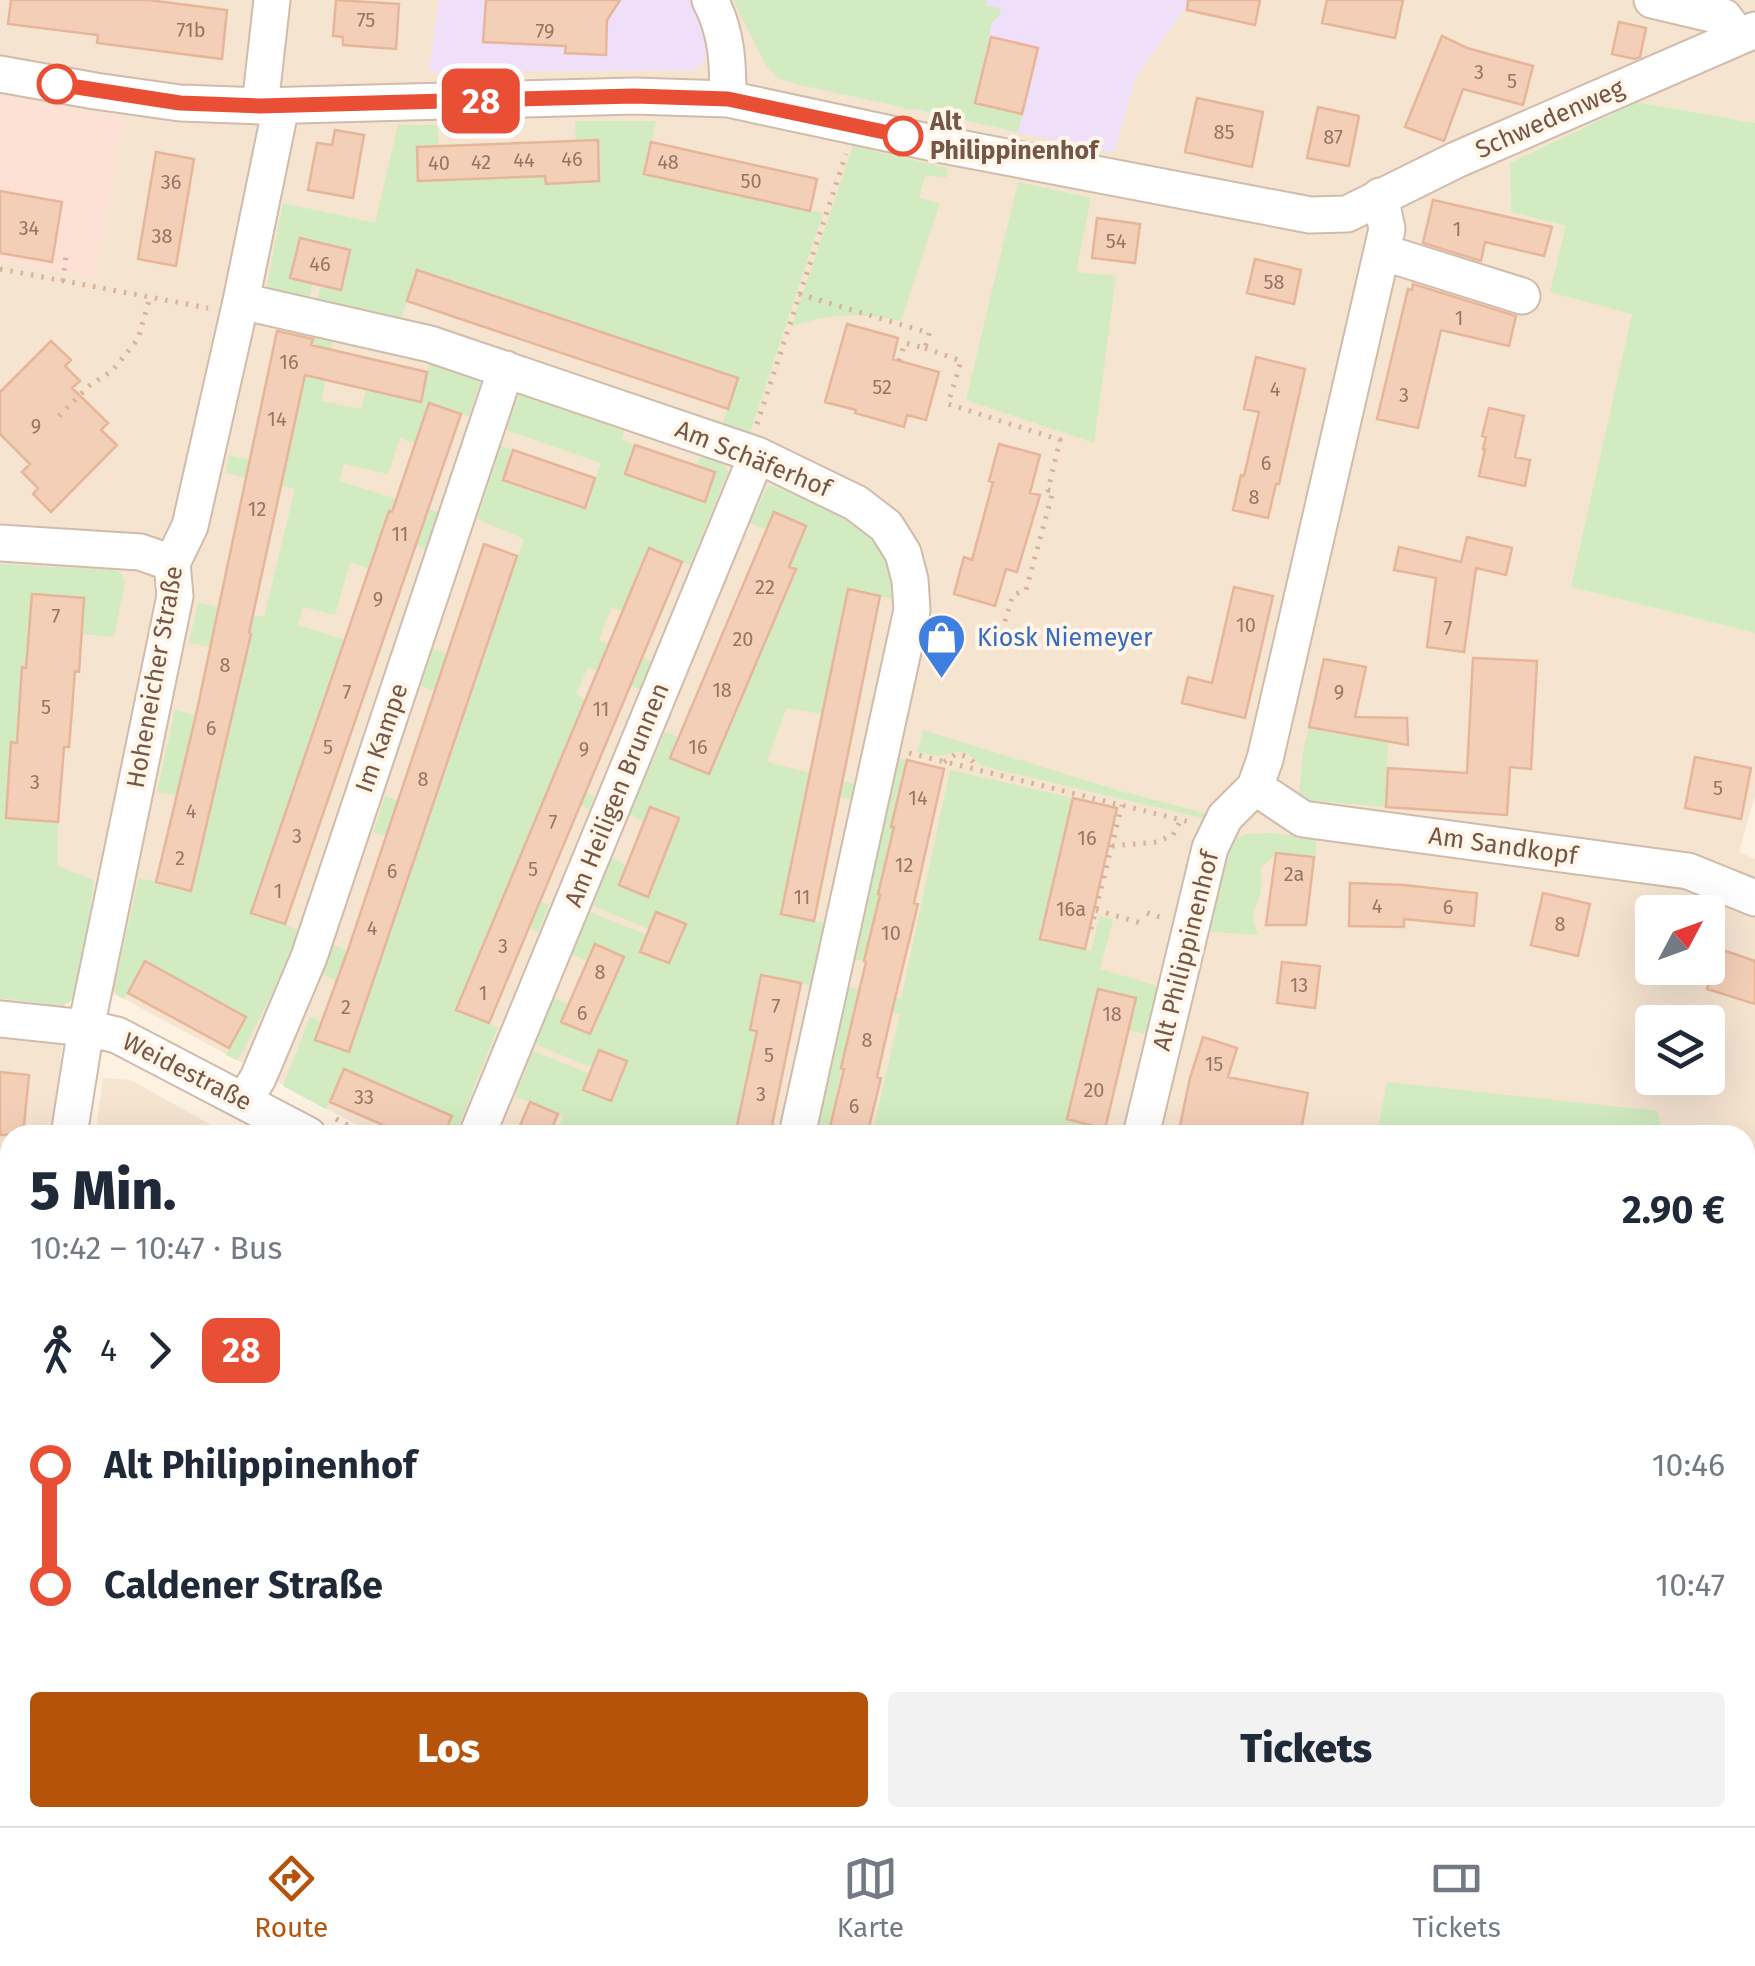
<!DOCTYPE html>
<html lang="de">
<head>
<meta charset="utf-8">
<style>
  :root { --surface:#fff; --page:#f2f2f3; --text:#1f2937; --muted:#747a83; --line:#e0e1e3; --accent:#b45309 }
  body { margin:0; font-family:"Fira Sans",sans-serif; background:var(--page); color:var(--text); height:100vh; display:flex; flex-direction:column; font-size:38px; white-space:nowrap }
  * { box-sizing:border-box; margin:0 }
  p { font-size:32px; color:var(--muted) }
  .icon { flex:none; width:55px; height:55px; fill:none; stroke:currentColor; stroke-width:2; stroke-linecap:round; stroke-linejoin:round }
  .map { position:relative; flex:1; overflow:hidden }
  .sheet { position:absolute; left:0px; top:1125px; width:1755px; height:702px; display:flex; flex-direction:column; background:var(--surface); border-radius:30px 30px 0 0; box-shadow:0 10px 40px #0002 }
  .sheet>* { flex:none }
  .badge { padding:0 20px; border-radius:15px; font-size:35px; line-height:65px }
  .needle { width:65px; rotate:49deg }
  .buttons { position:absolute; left:1635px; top:895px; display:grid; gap:20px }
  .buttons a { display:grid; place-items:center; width:90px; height:90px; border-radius:10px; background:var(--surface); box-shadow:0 10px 40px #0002; font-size:50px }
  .map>.badge { position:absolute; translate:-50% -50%; box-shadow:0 0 0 5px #fff }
  .legs { display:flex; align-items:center; gap:15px; height:110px; padding:0 30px; font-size:32px }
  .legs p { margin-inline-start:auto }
  .headline { display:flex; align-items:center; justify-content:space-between; height:170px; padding:0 30px }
  h1 { font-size:55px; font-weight:800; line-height:75px }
  .action { display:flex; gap:20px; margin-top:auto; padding:20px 30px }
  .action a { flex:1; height:115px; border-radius:10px; background:var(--accent); color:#fff; font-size:40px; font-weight:800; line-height:115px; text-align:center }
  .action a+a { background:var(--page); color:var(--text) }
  ul { padding:0 30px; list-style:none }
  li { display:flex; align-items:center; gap:35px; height:120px; font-size:38px }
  li i { display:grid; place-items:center; width:15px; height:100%; margin:0 12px; background:currentColor }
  li i::after { content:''; width:25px; height:25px; margin:-12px; border:8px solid; border-radius:50%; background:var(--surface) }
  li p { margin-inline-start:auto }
  li:first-child i { background:linear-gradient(#0000 50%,currentColor 0) }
  li:last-child i { background:linear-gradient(currentColor 50%,#0000 0) }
  .menu { display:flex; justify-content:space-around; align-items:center; height:140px; border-top:2px solid var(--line); background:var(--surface); font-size:28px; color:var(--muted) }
  .menu a { display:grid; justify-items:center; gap:5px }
  .menu .on { color:var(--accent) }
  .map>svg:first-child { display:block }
  .residential { fill:#f5e4d0; fill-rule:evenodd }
  .commercial { fill:#fee1d5 }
  .education { fill:#efdff9 }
  .green { fill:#d2ebc0 }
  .building { fill:#f4cfb8; stroke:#e7b598; stroke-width:2.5 }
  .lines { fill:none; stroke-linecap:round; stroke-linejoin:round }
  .minor-casing { stroke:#d1bbab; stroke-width:39 }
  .path { stroke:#d9b29c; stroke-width:5; stroke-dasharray:2.5 8; stroke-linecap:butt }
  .minor { stroke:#fff; stroke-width:35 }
  .line-1-casing { stroke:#fff; stroke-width:22 }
  .line-1 { stroke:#e94f35; stroke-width:15 }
  .stop-1-dot { fill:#fff; stroke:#e94f35; stroke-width:5 }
  .labels { text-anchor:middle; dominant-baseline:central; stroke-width:8; stroke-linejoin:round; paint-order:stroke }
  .number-label { font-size:20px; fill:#967563 }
  .street-label { font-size:25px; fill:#765747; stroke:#fff6e9 }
  .stop-label { font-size:25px; font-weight:bold; fill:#765747; stroke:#fff6e9; text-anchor:start }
  .shop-label { font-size:25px; fill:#366cbe; stroke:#fff6e9; text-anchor:start }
</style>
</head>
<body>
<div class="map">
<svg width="1755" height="1826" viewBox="0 0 1755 1826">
  <rect width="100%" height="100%" fill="#fdf2e2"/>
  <path class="residential" d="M0,0H1755V123L1637,102L1510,163L1511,212L1566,226L1633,314L1572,587L1755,633V795L1739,852L1755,859V1826H1500L1489,1818H1745V1135H376L117,995H76L65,1004L60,1068L51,1135H10V1399L0,1397ZM1652,912H1708V968H1652ZM1652,1022H1708V1078H1652Z
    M103,1078L131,1080L229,1135H95Z"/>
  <path class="commercial" d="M0,95L123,118L95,278L0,261Z"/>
  <path class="education" d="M439,0H694L711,46L704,62L694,70L429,72Z
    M733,0H1191L1136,77L1114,153L795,84L778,78L767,67Z"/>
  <path class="green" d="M733,0H987L986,6L998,7L1001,11L999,16L992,22L975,103L1022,114L1018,132L914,109L906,110L902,107L795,84L778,78L767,67Z
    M1637,102L1755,123V633L1571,587L1632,314L1550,292L1566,226L1511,212L1510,163Z
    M575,121H656L644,174L823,213L749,436L721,427L728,409L418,271L399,323L316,305L321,284L349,250L300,239L291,277L313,283L308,303L266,291L283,203L375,223L398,125H437L439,146L417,147L418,181L545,176L547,184L599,181L598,141H576Z
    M853,146L948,168L946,178L925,175L919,198L940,203L901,321C859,313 832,312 791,327Z
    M1018,182L1091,198L1076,272L1116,276L1094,443L966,400Z
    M313,338L333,342L321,401L361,409L366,390L421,402L430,362L481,379L469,416L429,404L415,444L400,438L388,474L344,464L339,481L438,512L426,549L414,545L369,569L350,562L335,615L303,607L298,625L346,640L303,769L336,781L323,815L290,803L252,913L299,930L271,996L241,1055L236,1060L226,1055L246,1016L146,962L124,999L116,995L114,986L139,878L190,890L183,770L177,795L157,792L175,710L196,715L190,742L225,749L251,634L215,626L210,647L189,643L198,603L264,617L295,489L226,473L229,455L250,460L253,444L289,451Z
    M519,394L625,428L622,440L635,445L625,474L715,473L696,466L702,454L724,463L728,472L690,565L649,549L623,611L611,608L599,640L651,661L640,689L588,667L576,694L586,700L553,777L594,796L589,809L547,792L507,886L549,905L538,932L497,915L457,1010L498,1027L455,1135H443L451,1115L344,1069L326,1109L283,1086L310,1017L322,1022L316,1040L348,1052L370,993L323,975L333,945L380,961L418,848L373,832L385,796L430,812L468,703L421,686L433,649L479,665L524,539L477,519L501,446L513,450L503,480L585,508L601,463L506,430Z
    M768,485C783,488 798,497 812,503C860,526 891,540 892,599L848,590L822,714L786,708L767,762L854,784L851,799L807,791L781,913L824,923L812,986L761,975L750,1029L757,1031L735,1135H556L563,1116L515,1096L533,1051L590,1074L584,1090L610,1101L627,1062L593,1068L535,1044L554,998L569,1004L562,1022L623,957L595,944L588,961L572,954L590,912L647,935L641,952L669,963L685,924L657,912L649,929L593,906L611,858L627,865L620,885L649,896L679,818L650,807L644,821L629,815L665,732L679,737L671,758L709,774L795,570L789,567L806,526L774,512L766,529L750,523Z
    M0,564L112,570L120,572L125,581L114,637L81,634L32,595L26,668H22L17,743H12L6,818L58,822L57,866L94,880L87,930L90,935C89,944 82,948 82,958C82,978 85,996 62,1006L0,998Z
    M1309,727L1351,735H1388L1386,807L1305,800L1299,796L1303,752Z
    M923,730L1117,790L1211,815L1207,819L982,766C965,750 965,750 943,755C935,757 926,754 917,752Z
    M892,756L907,760L891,826L894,827L878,893L880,895L864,961L848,958Z
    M950,770L1073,798L1040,939L1091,951L1100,916L1113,920L1100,969L1161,987L1149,1035L1128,1030L1136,998L1098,990L1067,1119L1105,1129L1103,1135H872L900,1014L857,1003L827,1135H811L843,986L901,999Z
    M1275,833L1316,840V857L1277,853L1261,867C1260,875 1262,886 1260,894C1255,912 1248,915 1259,935L1201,931L1223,844L1246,834Z
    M1387,1082L1657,1111L1664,1135H1377Z
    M0,1419L10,1421V1818H149L150,1826H0Z
    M175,1818H1489L1500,1826H176Z"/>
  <path class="building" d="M11,0H148L227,10L222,59L97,43L98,35L8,24Z
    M336,0L399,4L396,49L343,45V37L333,36Z
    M486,0H620L607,20L606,55L565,53L566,46L483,42Z
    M1188,0H1260L1255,25L1187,10Z
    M1327,0H1403L1395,38L1322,23Z
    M1619,22L1646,28L1640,57L1635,59L1612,54Z
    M1442,36L1467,48L1533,66L1523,105L1463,89L1444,141L1405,127Z
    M991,37L1038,48L1022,114L975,103Z
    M1197,98L1263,112L1252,167L1185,152Z
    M1318,107L1359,116L1349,166L1307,158Z
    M335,130L364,135L353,198L308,190L317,143L332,145Z
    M598,140L599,181L546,184L545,176L418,181L417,147Z
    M651,142L817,179L810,211L644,174Z
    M156,152L194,159L176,266L138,259Z
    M0,191L62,202L52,262L0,253Z
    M1433,200L1552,227L1544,256L1485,242L1481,261L1423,243Z
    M1097,218L1140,224L1135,263L1092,258Z
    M300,238L350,250L341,290L290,278Z
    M1255,259L1301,270L1294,304L1247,293Z
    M417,270L738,378L728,409L407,301Z
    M1413,284L1516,316L1509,346L1441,330L1418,428L1377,419L1408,289L1412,290Z
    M847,324L898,338L893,359L939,372L926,420L907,415L904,427L855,413L856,410L825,402Z
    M277,331L313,339L311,345L427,372L421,402L305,375L249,633L251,634L191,891L156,882L196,715Z
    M51,341L71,360L65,366L80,381L72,388L108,423L101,430L117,445L51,512L33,494L38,488L22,472L30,464L0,434V392Z
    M1256,357L1305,369L1279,484H1276L1268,518L1233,510L1241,475L1244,476L1259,412L1244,409Z
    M429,403L461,414L285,924L251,913L389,511L392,512Z
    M1489,408L1524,416L1515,457L1530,460L1525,486L1479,476L1485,449H1483L1486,437L1482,436Z
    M999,444L1040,455L1030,493L1040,495L1017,572L1006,569L995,606L954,594L964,557L972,560L993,482L989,481Z
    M635,445L715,472L705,502L625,474Z
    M513,450L595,478L585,508L503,480Z
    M774,512L806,526L789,567L796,569L709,774L670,758Z
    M1467,537L1512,548L1506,575L1476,568L1464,652L1427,647L1436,578L1394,570L1399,547L1461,562Z
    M484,544L517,556L349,1052L315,1040L348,950Z
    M649,548L682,562L489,1023L456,1010Z
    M1234,587L1273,596L1245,718L1182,703L1188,677L1212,683Z
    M848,589L880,596L814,921L781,914Z
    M32,594L84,598L79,672L75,671L69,747H64L58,822L6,818L11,742L17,743L22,667L26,668Z
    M1473,658L1537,661L1531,769L1510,767L1507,815L1386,807L1388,768L1467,773Z
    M1324,659L1366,667L1355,717L1407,718L1408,745L1309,727Z
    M1695,757L1751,768L1741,819L1685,808Z
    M907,760L944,769L914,903L918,904L892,1011L877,1077L881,1078L867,1135H828L844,1069L841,1068L866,962L864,961L880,895L878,894L894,827H891Z
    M1073,798L1117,808L1085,949L1040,939Z
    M650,807L679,818L648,897L619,885Z
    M1276,853L1314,857L1306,925H1266Z
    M1350,883L1404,885L1477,893L1474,926L1404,919V927L1349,926Z
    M1543,893L1590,904L1578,956L1531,945Z
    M656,912L686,924L669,963L640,952Z
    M595,944L624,957L590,1034L561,1022Z
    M1720,949L1755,961V1004L1707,989Z
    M145,961L246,1017L229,1048L128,993Z
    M1282,962L1320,966L1315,1008L1277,1003Z
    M761,975L801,983L770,1135H735L757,1031L750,1030Z
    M1098,989L1136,998L1105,1129L1067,1119Z
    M1203,1037L1237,1048L1228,1077L1308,1093L1300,1135H1178L1190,1078Z
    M599,1050L627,1061L611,1101L583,1090Z
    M344,1069L452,1116L443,1135H406L330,1102Z
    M0,1072L29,1075L23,1135H0Z
    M530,1102L558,1114L549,1135H516Z"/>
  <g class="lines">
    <defs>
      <path id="minor" d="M710,0C727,32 728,63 728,99
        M1652,0L1724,17L1739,37
        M0,74L95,91L180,103L260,106L634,96L728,99L933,143L1310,215L1347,214L1456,160L1755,30
        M260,106L272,0
        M1382,252L1522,296
        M241,301L430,344L757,455L856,503L886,526L903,553L910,580L912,610L797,1135
        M0,543L140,552L172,563
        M1255,787L1303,819L1688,871L1755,898
        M0,1019L86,1028L117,1035L308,1135
        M244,1101L258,1078L309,957L506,369
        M69,1135L86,1028L175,596L172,563L190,526L241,301L281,106
        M477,1135L757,455
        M1141,1135L1210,848L1225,817L1255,787L1265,759L1387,229L1380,196
        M0,1210L10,1211
        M1745,1660L1755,1668
        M1745,1817L1755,1805
        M165,1818L167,1826"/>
    </defs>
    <use href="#minor" class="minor-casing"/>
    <path class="path" d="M0,269L208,308
      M63,281L66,256
      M799,294L929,333
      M925,348L961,361L948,404L1060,440L1048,490L1053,491L1026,590L1013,595L1000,637
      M899,361L905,343L925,348L931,327
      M59,416L89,386L113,370L138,339L150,297
      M757,424L846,154
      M909,753L1190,822
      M944,762L956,754C966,756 974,758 976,769
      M1112,846L1157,842L1173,835L1181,820
      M1096,910L1144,924
      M1147,913L1163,918
      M1091,929L1122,805
      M336,1119L367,1135
      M0,1408L10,1409
      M0,1770L10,1772
      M195,1818L221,1826
      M600,1818V1826
      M1029,1818V1826
      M104,1826L106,1818
      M1589,1826L1596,1818"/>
    <use href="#minor" class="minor"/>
  </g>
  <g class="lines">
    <defs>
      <path id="line-1" d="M57,84L180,103L260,106L634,96L728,99L903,136"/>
    </defs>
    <use href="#line-1" class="line-1-casing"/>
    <use href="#line-1" class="line-1"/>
  </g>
  <defs>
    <symbol id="shop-pin" viewBox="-11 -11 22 30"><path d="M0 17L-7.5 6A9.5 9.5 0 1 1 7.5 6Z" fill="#3f7fe0" stroke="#fff6e9"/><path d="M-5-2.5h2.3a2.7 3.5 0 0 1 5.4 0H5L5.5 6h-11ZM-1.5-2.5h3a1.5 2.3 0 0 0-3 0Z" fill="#fff"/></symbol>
  </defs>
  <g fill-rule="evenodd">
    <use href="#shop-pin" x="914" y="610" width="55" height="75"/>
  </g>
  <g class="stop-1-dot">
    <circle cx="57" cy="84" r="18"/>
    <circle cx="903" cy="136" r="18"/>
  </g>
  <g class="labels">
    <g class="number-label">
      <text x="366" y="20">75</text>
      <text x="191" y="30">71b</text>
      <text x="545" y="31">79</text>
      <text x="1479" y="72">3</text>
      <text x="1512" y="81">5</text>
      <text x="1224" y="132">85</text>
      <text x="1333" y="137">87</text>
      <text x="572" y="159">46</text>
      <text x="524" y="160">44</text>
      <text x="481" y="162">42</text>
      <text x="668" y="162">48</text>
      <text x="439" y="163">40</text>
      <text x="751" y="181">50</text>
      <text x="171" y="182">36</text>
      <text x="29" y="228">34</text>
      <text x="1457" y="229">1</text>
      <text x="162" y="236">38</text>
      <text x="1116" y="241">54</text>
      <text x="320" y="264">46</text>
      <text x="1274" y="282">58</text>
      <text x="1459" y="318">1</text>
      <text x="289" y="362">16</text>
      <text x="882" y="387">52</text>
      <text x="1275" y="389">4</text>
      <text x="1404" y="395">3</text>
      <text x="277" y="419">14</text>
      <text x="36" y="426">9</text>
      <text x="1266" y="463">6</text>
      <text x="1254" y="497">8</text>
      <text x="257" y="509">12</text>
      <text x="400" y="534">11</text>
      <text x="765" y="587">22</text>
      <text x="378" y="599">9</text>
      <text x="56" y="616">7</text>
      <text x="1246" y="625">10</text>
      <text x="1448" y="628">7</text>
      <text x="743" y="639">20</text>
      <text x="225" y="665">8</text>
      <text x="722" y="690">18</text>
      <text x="347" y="692">7</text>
      <text x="1339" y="692">9</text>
      <text x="46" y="707">5</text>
      <text x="601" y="709">11</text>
      <text x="211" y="728">6</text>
      <text x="328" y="747">5</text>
      <text x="698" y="747">16</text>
      <text x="584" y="749">9</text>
      <text x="423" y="779">8</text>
      <text x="35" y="782">3</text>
      <text x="1718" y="788">5</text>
      <text x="918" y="798">14</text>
      <text x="191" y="811">4</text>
      <text x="553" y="822">7</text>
      <text x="297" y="836">3</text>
      <text x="1087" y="838">16</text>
      <text x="180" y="858">2</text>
      <text x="904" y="865">12</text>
      <text x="533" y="869">5</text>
      <text x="392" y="871">6</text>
      <text x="1294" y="874">2a</text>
      <text x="278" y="891">1</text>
      <text x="802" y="897">11</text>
      <text x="1377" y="906">4</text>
      <text x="1448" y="907">6</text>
      <text x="1071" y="909">16a</text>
      <text x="1560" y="924">8</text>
      <text x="372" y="928">4</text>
      <text x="891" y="933">10</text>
      <text x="503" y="946">3</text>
      <text x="600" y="972">8</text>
      <text x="1299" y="985">13</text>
      <text x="483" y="993">1</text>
      <text x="776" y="1006">7</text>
      <text x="346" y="1007">2</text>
      <text x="582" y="1013">6</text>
      <text x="1112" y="1014">18</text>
      <text x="867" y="1040">8</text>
      <text x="769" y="1055">5</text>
      <text x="1214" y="1064">15</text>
      <text x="1094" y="1090">20</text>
      <text x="761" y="1094">3</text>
      <text x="364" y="1097">33</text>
      <text x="854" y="1106">6</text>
    </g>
    <g class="street-label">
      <text transform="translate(1550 119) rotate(-24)">Schwedenweg</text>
      <text transform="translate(753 459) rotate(22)">Am Schäferhof</text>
      <text transform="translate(155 677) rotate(-80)">Hoheneicher Straße</text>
      <text transform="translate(382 738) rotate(-71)">Im Kampe</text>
      <text transform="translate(617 795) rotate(-68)">Am Heiligen Brunnen</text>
      <text transform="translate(1503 846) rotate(8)">Am Sandkopf</text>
      <text transform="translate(1186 951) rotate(-76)">Alt Philippinenhof</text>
      <text transform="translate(187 1072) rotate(27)">Weidestraße</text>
    </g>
    <g class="stop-label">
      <text x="930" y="122">Alt<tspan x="930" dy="29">Philippinenhof</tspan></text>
    </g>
    <g class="shop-label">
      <text x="977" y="638">Kiosk Niemeyer</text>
    </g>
  </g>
</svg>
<div class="buttons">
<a><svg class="needle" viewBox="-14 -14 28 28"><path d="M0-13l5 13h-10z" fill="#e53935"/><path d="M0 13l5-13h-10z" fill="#747a83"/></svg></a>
<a><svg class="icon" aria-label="layers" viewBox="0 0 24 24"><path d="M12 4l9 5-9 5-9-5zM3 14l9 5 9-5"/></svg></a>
</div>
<b class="badge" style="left:481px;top:101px;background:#e94f35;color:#fff">28</b>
<section class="sheet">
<div class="headline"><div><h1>5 Min.</h1><p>10:42 – 10:47 · Bus</p></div><b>2.90 €</b></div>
<div class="legs"><svg class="icon" aria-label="walk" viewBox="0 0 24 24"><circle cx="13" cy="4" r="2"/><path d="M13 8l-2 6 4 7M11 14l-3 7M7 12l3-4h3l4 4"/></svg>4<svg class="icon" aria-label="forward" viewBox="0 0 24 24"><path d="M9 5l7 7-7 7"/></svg><b class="badge" style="background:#e94f35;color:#fff">28</b></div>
<ul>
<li><i style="color:#e94f35"></i><b>Alt Philippinenhof</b><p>10:46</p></li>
<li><i style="color:#e94f35"></i><b>Caldener Straße</b><p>10:47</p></li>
</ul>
<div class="action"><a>Los</a><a>Tickets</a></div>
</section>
</div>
<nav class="menu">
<a class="on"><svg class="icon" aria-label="directions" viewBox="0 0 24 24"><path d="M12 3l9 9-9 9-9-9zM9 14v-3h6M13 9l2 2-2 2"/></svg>Route</a>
<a><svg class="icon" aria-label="map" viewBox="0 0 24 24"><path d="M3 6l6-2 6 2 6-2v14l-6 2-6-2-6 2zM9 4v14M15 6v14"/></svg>Karte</a>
<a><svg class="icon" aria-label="tickets" viewBox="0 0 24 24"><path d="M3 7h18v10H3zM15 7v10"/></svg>Tickets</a>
</nav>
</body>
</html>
